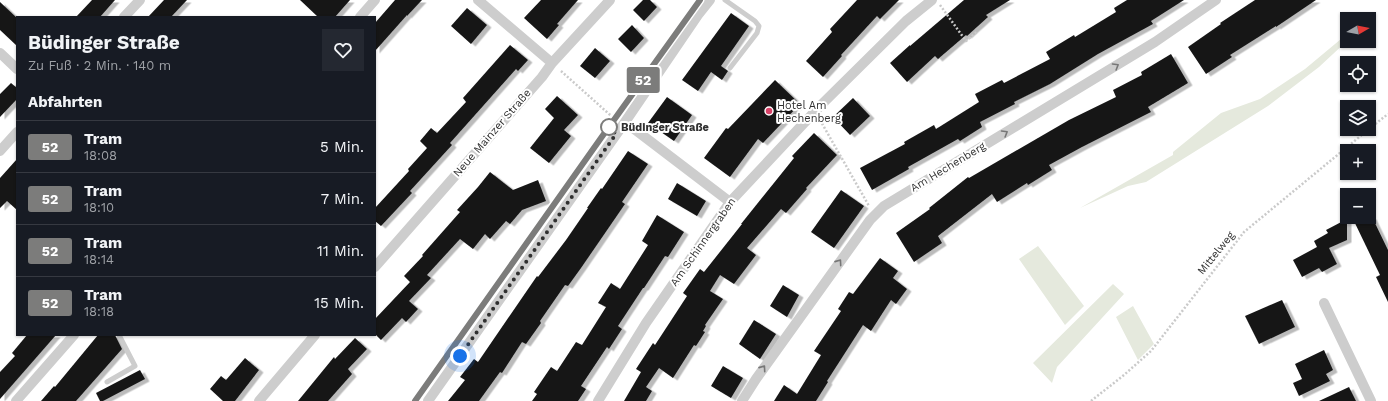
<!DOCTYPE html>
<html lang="de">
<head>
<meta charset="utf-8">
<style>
  :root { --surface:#171b24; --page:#242831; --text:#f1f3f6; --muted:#9ea1a6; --line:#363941 }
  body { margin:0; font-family:"Work Sans",sans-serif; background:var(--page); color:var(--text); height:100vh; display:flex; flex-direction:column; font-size:15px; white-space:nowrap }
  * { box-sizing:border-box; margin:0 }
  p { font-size:13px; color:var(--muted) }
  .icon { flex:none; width:22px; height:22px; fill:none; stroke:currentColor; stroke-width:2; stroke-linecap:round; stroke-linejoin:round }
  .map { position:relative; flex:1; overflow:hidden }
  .drawer { position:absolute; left:16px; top:16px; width:360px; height:320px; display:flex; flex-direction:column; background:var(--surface); border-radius:0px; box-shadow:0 1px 3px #0004 }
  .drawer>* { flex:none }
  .badge { padding:0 8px; border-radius:3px; font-size:14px; line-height:26px }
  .needle { width:26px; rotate:80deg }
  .tools { position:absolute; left:1340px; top:12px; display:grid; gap:8px }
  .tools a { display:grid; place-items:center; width:36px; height:36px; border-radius:0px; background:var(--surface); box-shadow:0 1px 3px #0004; font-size:20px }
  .you { position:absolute; width:20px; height:20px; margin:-10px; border:3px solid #fff; border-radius:50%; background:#1a73e8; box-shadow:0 0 0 6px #1a73e833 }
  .map>.badge { position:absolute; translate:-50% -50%; box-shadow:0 0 0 2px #fff }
  h2 { padding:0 12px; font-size:15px; line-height:36px }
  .round { display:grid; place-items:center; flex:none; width:42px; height:42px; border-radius:0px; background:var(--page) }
  .headline { display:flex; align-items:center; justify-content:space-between; height:68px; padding:0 12px }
  h1 { font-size:19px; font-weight:700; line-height:30px }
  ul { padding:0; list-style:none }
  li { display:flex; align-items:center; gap:12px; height:52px; padding:0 12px; border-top:1px solid var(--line) }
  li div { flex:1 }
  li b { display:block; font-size:15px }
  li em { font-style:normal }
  li .badge { min-width:44px; font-weight:700; text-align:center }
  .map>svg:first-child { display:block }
  .green { fill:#e5e9dd }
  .building { fill:#171717; filter:url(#shadow) }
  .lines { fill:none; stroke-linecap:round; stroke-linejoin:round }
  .path { stroke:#cacaca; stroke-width:2.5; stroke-dasharray:2 2; stroke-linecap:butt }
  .service { stroke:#cdcdcd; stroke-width:5 }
  .minor { stroke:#cdcdcd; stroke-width:10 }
  .tram { stroke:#858585; stroke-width:1 }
  .oneway { stroke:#777 }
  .line-casing { stroke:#fff; stroke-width:9 }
  .line { stroke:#7c7c7b; stroke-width:6 }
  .walk { stroke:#303030; stroke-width:4; stroke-dasharray:0 7.2 }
  .poi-dot { fill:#d84268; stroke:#fff; stroke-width:1.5 }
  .stop-dot { fill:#fff; stroke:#7c7c7b; stroke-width:2 }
  .labels { text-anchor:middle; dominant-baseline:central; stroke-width:4; stroke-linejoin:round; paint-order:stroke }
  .poi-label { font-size:11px; fill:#303030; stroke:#fff; text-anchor:start }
  .stop-label { font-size:11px; font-weight:bold; fill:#303030; stroke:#fff; text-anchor:start }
  .street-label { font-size:11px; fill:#303030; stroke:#fff }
</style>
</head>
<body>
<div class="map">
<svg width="1388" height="401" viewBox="0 0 1388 401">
  <defs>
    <filter id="shadow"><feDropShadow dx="4.5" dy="2.5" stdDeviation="0" flood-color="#0004"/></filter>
  </defs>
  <rect width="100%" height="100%" fill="#fff"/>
  <path class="green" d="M1347,34V41L1319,67L1268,106L1146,182L1128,186L1080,208L1173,155V152L1221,113L1260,99L1305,69Z
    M1038,246L1084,306L1065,325L1019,259Z
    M1113,284L1124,294L1057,367L1052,383L1033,363Z
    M1133,306L1154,344L1138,360L1116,317Z"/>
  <path class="building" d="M92,0H115L100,17H76Z
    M164,0H187L171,17H148Z
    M300,0H350L335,17H318Z
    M395,0H422L407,16V15L375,51V23Z
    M541,0H578L557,24L559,25L547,39L524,18Z
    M643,0H650L657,7L644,21L633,10Z
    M857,0H899L880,19L877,16L841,55L842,56L823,77L806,61L832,32L830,29Z
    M964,0H1010L986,15L988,17L967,36L966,35L938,59L935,56L907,82L890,63L910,45V46Z
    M1127,0H1184L1151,21L1153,24L1098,54L1050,84L1014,102L1015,104L980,122L982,127L960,141L958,139L908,167L909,169L872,190L860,168L905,144L904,142L934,125L936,129L979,102L975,94L1002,80L1004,83L1050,59L1046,52L1074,35L1075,37L1116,12L1114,8Z
    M1255,0H1316L1276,27V26L1230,55L1232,57L1206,74L1188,47L1221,24L1220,23Z
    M0,2L17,18V46L0,30Z
    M467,8L487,25L471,44L451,26Z
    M731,13L749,26L721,66L728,71L722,80L711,72L698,91L682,80Z
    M632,25L644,38L631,52L618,39Z
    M510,45L528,60L518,71L516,69L450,143L452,145L410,191L412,193L381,226L375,221V208L409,171L408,169L427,148L420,141L431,128L437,133L466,102L463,98Z
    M595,48L610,61L595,78L580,66Z
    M1171,54L1188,83L1148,107L1151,112L1082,147L1049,165L1052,170L1028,185L1027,183L997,202L992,194L938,236L942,243L914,262L896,233L930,209L929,208L968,177L969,178L1069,120L1116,97L1113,90L1142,75L1141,72Z
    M775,80L800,104L763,143L758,139L730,177L704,158L726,128L728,129Z
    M11,83L17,88V99L0,117V94Z
    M557,96L578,115L564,130L571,136L549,163L530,148L554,118L545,109Z
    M667,97L692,115L674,141L648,123Z
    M853,98L870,116L850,135L833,117Z
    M814,133L837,155L806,188L807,189L786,213L781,209L747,248L756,255L734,284L720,275L710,291L723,299L705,325L706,326L703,331L705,332L696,346L694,345L673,378L659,368L646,387L652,391L646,401H624L641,372L636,369L653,343L655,345L672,319L687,296L683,293L700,269L704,272L742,224H741L794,158L792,156Z
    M628,151L648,164L622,202L625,204L581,268L568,286L565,285L540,321L541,323L526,344L522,342L502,373L500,372L479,401H448L465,380L460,377L474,359L478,362L537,276L538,277L566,240L588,208H587L601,188L602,189Z
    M17,159V210L7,201L0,208V178Z
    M490,172L513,190L538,180L546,201L522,210L510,224L506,221L490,239L485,234L473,249L460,239L427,275L431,278L409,301L418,309L406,322L402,318L381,340L375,334V319L410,282L404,276L423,256L422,255L460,212L457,210L478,187Z
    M677,183L706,201L697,216L668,199Z
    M841,190L864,206L834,248L811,232Z
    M657,215L684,232L668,257L665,256L644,288H643L618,326L622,329L609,349L607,347L581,386L586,389L578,401H532L537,394L534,392L551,367L557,371L576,342L582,345L606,307L598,303L611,283L620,289L648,245L642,241Z
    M1352,217H1372L1388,250V302L1376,277L1380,275Z
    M1347,219V240L1329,248L1337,264L1322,272L1319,268L1302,277L1293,260L1317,247L1314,241L1328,233L1326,230Z
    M880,258L898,271L893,278L907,289L896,304L891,300L871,331L863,325L827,381L828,382L816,401H774L784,385L797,394L821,355L814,351L841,311L838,309L849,292L853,294Z
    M783,285L799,295L787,317L770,306Z
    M1282,300L1295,327L1259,344L1245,316Z
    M754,320L776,334L760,359L739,344Z
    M27,335H56L0,399V372L15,356L12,353Z
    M98,335H115L122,349L76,401H41L54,386L55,387Z
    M355,338L367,349L348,369L352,374L328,401H298L334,357L335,359Z
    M1324,350L1333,370L1326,374L1330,381L1299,396L1293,383L1302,379L1295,364Z
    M245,358L259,370L235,401H223L210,389L221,376L226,380Z
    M723,366L743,378L731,398L711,386Z
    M140,370L145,379L103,401H100L96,393Z
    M1349,387L1356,401H1319Z"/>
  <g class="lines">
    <path class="path" d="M940,5L966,41L978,31
      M561,71L609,114L615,118
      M820,120L869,206
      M1369,129L1388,114
      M1091,401L1124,375L1151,351L1244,232L1369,129"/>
    <path class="service" d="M725,0L755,21L759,26L757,33L730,68
      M107,382L135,366L119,335"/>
    <path class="minor" d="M478,0L552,63
      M124,17L140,0
      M360,17L375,0
      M0,53L17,69
      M625,122L730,202
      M0,151L17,132
      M375,267L542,77L552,63L610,0
      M1324,303L1371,401
      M16,401L74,335
      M259,401L315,335
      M428,401L625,122L698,15L710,0
      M598,401L646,323L730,202L820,106L906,21L932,0
      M742,401L756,379L870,220L884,206L1155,42L1216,0"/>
    <path class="tram" d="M415,401L609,127L700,0"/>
  </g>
  <defs><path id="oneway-chevron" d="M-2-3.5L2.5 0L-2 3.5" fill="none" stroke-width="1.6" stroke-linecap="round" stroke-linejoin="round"/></defs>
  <g class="oneway">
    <use href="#oneway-chevron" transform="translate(1116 66) rotate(-31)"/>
    <use href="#oneway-chevron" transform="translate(1005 133) rotate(-31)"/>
    <use href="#oneway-chevron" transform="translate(839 262) rotate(-55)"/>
    <use href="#oneway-chevron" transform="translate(763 368) rotate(-55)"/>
  </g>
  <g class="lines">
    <defs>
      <path id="line" d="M415,401L601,138L700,0"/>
    </defs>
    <use href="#line" class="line-casing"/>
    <use href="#line" class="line"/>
    <path class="walk" d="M460,356L616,134L609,127"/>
  </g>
  <circle class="poi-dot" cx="769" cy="111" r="4"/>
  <circle class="stop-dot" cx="609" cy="127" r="8"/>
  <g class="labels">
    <g class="poi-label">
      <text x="777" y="105">Hotel Am<tspan x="777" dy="13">Hechenberg</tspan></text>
    </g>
    <g class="stop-label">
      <text x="621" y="127">Büdinger Straße</text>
    </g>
    <g class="street-label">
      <text transform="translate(492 133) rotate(-49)">Neue Mainzer Straße</text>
      <text transform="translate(948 167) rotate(-31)">Am Hechenberg</text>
      <text transform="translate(703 242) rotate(-55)">Am Schinnergraben</text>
      <text transform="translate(1216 253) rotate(-51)">Mittelweg</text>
    </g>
  </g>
</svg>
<div class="tools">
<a><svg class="needle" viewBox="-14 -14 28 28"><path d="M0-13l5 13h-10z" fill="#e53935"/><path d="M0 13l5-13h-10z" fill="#9ea1a6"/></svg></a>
<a><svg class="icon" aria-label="locate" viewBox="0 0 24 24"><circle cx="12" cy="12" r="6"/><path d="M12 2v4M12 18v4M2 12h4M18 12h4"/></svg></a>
<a><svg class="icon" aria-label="layers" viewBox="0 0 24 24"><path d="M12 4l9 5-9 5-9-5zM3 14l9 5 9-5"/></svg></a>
<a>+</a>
<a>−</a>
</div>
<div class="you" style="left:460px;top:356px"></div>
<b class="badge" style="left:643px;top:80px;background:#7c7c7b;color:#fff">52</b>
<section class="drawer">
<div class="headline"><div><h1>Büdinger Straße</h1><p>Zu Fuß · 2 Min. · 140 m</p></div><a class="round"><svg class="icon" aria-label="heart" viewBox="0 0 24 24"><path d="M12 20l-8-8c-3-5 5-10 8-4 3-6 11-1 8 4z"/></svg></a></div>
<h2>Abfahrten</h2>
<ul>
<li><span class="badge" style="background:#7c7c7b;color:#fff">52</span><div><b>Tram</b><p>18:08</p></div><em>5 Min.</em></li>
<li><span class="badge" style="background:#7c7c7b;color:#fff">52</span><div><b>Tram</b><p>18:10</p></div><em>7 Min.</em></li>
<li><span class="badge" style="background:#7c7c7b;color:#fff">52</span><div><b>Tram</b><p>18:14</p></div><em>11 Min.</em></li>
<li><span class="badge" style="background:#7c7c7b;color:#fff">52</span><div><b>Tram</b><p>18:18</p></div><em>15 Min.</em></li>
</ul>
</section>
</div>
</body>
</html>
